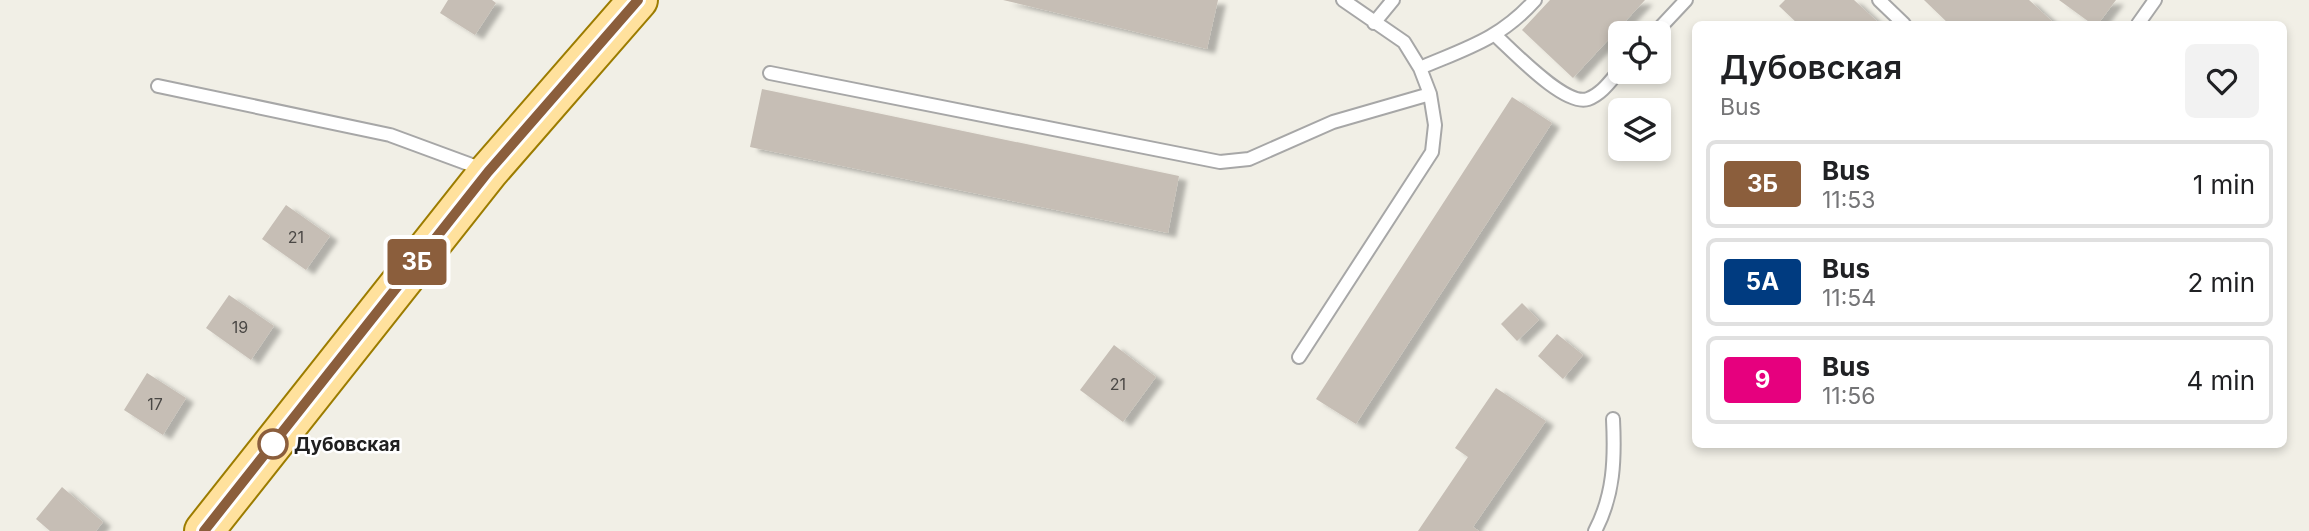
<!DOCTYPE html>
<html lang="en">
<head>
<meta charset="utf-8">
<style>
  :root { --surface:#fff; --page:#f2f2f2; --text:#202124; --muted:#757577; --line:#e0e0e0 }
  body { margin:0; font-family:Inter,sans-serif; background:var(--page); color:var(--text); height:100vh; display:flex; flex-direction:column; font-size:26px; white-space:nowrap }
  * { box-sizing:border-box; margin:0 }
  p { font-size:23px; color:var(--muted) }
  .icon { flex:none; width:38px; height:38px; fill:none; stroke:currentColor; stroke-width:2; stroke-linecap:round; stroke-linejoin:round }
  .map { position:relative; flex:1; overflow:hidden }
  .sheet { position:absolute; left:1692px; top:21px; width:595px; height:427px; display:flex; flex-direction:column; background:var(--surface); border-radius:10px; box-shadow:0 4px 10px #0003 }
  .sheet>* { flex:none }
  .badge { padding:0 14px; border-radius:5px; font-size:24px; line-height:46px }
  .fabs { position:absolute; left:1608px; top:21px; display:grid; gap:14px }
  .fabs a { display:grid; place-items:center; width:63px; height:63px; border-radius:10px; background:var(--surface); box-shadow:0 4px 10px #0003; font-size:35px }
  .map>.badge { position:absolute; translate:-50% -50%; box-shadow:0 0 0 4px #fff }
  .round { display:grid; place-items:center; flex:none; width:74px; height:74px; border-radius:10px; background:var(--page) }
  .head { display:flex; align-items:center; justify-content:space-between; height:119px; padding:0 28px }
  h1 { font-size:33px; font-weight:600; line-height:52px }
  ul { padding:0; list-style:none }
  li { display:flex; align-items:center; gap:21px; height:88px; margin:0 14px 10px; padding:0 14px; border:4px solid var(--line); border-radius:10px }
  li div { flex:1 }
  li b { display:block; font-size:26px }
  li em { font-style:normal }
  li .badge { min-width:77px; font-weight:700; text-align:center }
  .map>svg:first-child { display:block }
  .building { fill:#c6beb5; filter:url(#shadow) }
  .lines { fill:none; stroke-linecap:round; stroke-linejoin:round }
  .service-casing { stroke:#a7a7a7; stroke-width:16 }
  .primary-casing { stroke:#9c7c00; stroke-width:42 }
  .service { stroke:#fff; stroke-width:12 }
  .primary { stroke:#ffe19d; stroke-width:38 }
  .line-casing { stroke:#fff; stroke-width:16 }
  .line { stroke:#8b5e3c; stroke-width:10 }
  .stop-dot { fill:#fff; stroke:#8b5e3c; stroke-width:3.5 }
  .labels { text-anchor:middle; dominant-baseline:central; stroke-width:5; stroke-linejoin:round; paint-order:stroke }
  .number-label { font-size:16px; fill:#4a4845 }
  .stop-label { font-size:19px; font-weight:bold; fill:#202020; stroke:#fff; text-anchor:start }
</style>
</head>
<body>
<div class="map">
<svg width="2309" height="531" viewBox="0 0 2309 531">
  <defs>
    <filter id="shadow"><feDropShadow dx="8" dy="4.5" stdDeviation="2" flood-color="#0004"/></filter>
  </defs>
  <rect width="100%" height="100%" fill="#f1efe6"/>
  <path class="building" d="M448,0H492L496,3L475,35L440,13Z
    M1003,0H1218L1207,49Z
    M1550,0H1645L1573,78L1522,30Z
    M1785,0H1854L1880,24H1798L1779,6Z
    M1924,0H2029L2055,24H1949Z
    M2059,0H2116L2098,24H2092Z
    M762,89L1179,176L1168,233L750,147Z
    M1512,97L1552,123L1356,424L1316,399Z
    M286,205L330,236L306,270L262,239Z
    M229,295L274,326L251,360L206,328Z
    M1522,303L1539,320L1517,341L1501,324Z
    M1557,334L1583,355L1563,379L1538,356Z
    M1114,345L1156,377L1123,422L1080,390Z
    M147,373L186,398L163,435L124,410Z
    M1496,388L1546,421L1473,527L1479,531H1418L1468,457L1455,448Z
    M62,487L103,522L96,531H50L36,519Z"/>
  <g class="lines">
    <defs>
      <path id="service" d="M1879,0L1904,24
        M1374,23L1393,0
        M2138,24L2155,0
        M1655,33L1686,0
        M1496,36C1513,51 1565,107 1588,99C1602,94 1611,80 1620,70
        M1420,68C1467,48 1500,39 1535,0
        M770,73L1220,162L1249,159L1333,122L1430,94
        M158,86L390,135L485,170
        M1299,357L1432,152L1435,125L1430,94L1420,68L1404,42L1343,0
        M1595,531C1614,495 1615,459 1613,419"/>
      <path id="primary" d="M204,531L489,171L638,0"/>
    </defs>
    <use href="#service" class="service-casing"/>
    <use href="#primary" class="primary-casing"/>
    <use href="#service" class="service"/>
    <use href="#primary" class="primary"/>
  </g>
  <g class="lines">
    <defs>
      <path id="line" d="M204,531L488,172L638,0"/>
    </defs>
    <use href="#line" class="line-casing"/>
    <use href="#line" class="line"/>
  </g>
  <circle class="stop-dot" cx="273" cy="444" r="14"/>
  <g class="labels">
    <g class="number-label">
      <text x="296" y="237">21</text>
      <text x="240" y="327">19</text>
      <text x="1118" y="384">21</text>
      <text x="155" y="404">17</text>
    </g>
    <g class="stop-label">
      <text x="294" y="444">Дубовская</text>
    </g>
  </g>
</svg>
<div class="fabs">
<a><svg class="icon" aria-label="locate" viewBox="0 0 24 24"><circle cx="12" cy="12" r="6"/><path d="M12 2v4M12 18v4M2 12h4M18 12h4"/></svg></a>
<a><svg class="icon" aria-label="layers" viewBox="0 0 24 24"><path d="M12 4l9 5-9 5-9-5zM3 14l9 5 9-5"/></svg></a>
</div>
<b class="badge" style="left:417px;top:262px;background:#8b5e3c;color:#fff">3Б</b>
<section class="sheet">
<div class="head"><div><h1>Дубовская</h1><p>Bus</p></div><a class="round"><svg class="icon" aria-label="heart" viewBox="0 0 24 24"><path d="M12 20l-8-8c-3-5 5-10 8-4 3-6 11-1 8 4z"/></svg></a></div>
<ul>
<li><span class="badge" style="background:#8b5e3c;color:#fff">3Б</span><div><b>Bus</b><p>11:53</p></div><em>1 min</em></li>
<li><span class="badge" style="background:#003b80;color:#fff">5А</span><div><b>Bus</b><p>11:54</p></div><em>2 min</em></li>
<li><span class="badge" style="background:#e6007e;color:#fff">9</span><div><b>Bus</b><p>11:56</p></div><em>4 min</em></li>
</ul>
</section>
</div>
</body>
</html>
